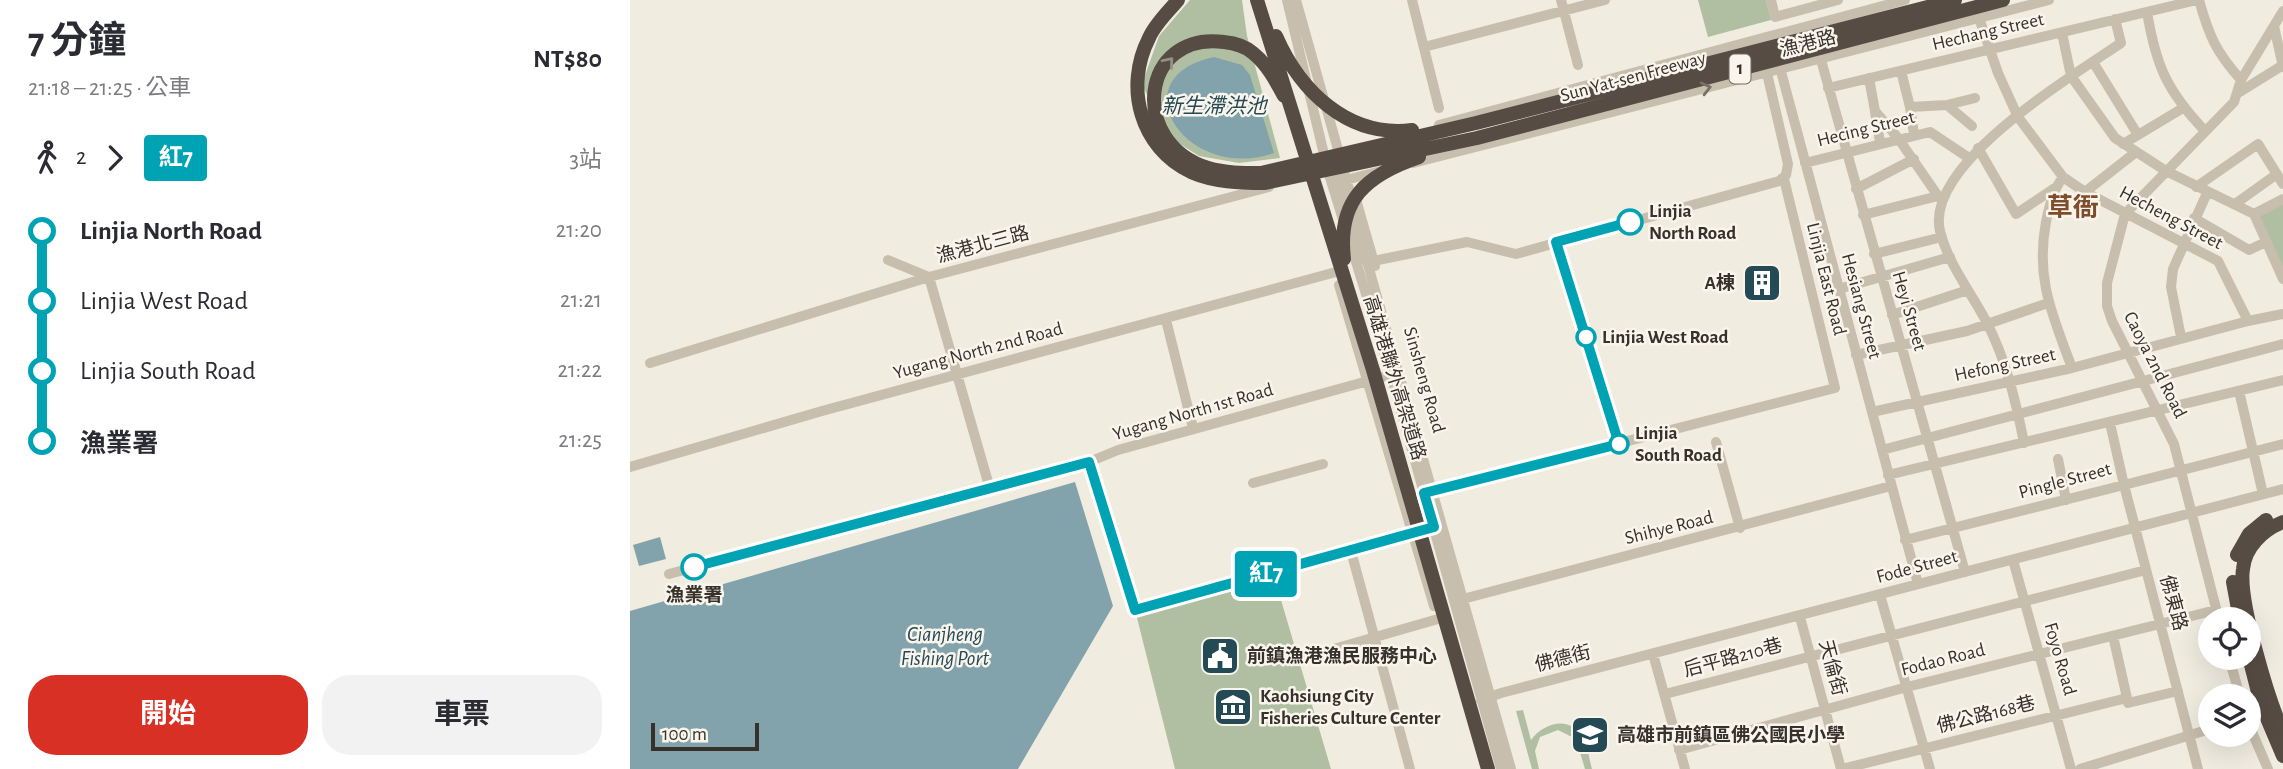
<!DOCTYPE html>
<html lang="zh-TW">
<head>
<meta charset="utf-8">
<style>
  :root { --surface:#fff; --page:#f2f2f3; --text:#2b2b33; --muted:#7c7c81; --accent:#d93025 }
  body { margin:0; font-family:"Alegreya Sans","Noto Sans TC",sans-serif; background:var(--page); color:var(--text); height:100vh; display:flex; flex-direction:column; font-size:26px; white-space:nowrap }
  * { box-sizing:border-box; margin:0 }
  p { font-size:23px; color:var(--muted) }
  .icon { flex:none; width:38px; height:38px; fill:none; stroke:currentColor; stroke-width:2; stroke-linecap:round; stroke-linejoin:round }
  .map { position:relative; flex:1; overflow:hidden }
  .sheet { display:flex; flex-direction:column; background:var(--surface); width:630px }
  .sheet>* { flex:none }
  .badge { padding:0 14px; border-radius:5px; font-size:24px; line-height:46px }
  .fabs { position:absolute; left:1568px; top:607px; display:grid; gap:14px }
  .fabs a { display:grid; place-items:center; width:63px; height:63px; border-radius:50%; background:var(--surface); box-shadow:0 7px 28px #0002; font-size:35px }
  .scale { position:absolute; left:21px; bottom:18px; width:108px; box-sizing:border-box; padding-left:7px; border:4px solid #37312b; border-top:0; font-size:19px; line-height:24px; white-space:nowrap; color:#37312b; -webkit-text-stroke:5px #f9f5ec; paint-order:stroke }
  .map>.badge { position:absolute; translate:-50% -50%; box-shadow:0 0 0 4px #fff }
  .legs { display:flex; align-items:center; gap:10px; height:77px; padding:0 28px; font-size:23px }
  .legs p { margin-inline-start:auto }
  .overview { display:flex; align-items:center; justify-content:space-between; height:119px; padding:0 28px }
  h1 { font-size:38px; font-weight:700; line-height:52px }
  .cta { display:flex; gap:14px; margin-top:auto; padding:14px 28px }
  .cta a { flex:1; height:80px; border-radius:28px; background:var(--accent); color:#fff; font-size:28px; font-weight:700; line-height:80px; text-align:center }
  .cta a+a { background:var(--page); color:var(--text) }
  ul { padding:0 28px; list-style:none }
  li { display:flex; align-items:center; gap:24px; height:70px; font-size:26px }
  li i { display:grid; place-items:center; width:10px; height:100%; margin:0 9px; background:currentColor }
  li i::after { content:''; width:18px; height:18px; margin:-9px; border:5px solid; border-radius:50%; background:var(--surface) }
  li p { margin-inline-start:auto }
  li:first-child i { background:linear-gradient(#0000 50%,currentColor 0) }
  li:last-child i { background:linear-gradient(currentColor 50%,#0000 0) }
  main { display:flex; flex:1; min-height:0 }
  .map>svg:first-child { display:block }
  .green { fill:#b0bfa1 }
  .water { fill:#82a3ab }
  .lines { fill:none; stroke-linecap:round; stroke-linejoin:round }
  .minor { stroke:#c8bead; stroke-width:10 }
  .highway { stroke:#574c43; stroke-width:14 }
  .oneway { stroke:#989087 }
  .oneway2 { stroke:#787066 }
  .line-1-casing { stroke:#fff; stroke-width:16 }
  .line-1 { stroke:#00a3b4; stroke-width:10 }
  .stop-1-dot { fill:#fff; stroke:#00a3b4; stroke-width:3.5 }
  .labels { text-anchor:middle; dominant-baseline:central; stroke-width:5; stroke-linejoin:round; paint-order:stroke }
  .shield { fill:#f9f5ec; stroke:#716c65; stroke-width:2 }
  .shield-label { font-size:18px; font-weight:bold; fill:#37312b }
  .street-label { font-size:19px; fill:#37312b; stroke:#f9f5ec }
  .stop-label { font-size:19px; font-weight:bold; fill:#37312b; stroke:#f9f5ec; text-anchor:start }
  .poi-label { font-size:19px; font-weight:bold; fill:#37312b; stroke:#f9f5ec; text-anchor:start }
  .water-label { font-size:21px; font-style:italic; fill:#244a55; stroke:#f9f5ec }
  .district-label { font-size:26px; font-weight:bold; fill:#7e4d2c; stroke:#f9f5ec }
</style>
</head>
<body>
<main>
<section class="sheet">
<div class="overview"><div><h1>7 分鐘</h1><p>21:18 – 21:25 · 公車</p></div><b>NT$80</b></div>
<div class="legs"><svg class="icon" aria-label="walk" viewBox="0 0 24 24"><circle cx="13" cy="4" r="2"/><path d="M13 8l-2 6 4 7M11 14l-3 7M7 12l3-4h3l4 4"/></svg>2<svg class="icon" aria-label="forward" viewBox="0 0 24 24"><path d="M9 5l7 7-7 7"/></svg><b class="badge" style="background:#00a3b4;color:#fff">紅7</b><p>3站</p></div>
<ul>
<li><i style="color:#00a3b4"></i><b>Linjia North Road</b><p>21:20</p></li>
<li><i style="color:#00a3b4"></i><span>Linjia West Road</span><p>21:21</p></li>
<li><i style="color:#00a3b4"></i><span>Linjia South Road</span><p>21:22</p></li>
<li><i style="color:#00a3b4"></i><b>漁業署</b><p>21:25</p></li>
</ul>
<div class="cta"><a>開始</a><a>車票</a></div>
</section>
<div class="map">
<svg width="1653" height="769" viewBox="0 0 1653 769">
  <rect width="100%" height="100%" fill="#f1ece0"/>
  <path class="green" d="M560,0H612L617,36L650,158L609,163L569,156L536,135L512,84L529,36Z
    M1068,0H1136L1141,20L1078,37Z
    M1653,202V270L1628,216Z
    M643,573L701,769H545L505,610Z
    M893,710L901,740C913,723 939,715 952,736C958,745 959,759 962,769H955L946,739L928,730L910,737L905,751L909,769H902L886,711Z"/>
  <path class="water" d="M584,57L612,65L620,75L644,153C555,184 488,77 584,57Z
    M445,482L483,606L388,769H0V611Z
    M30,537L36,559L9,566L3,545Z"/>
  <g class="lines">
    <path class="minor" d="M657,0L698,171L761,375L871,769
      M666,0L721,196
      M782,0L809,108
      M931,0L948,65
      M1141,0L1145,17L1208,0
      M1569,0C1579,36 1586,52 1611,80
      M1517,12C1526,66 1537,91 1575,131
      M1644,26L1653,67
      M1432,33L1441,76L1485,138L1536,171L1624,214
      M794,47L975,0
      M1191,60L1335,572
      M1463,62L1508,135
      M1149,64L1288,584
      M1271,71L1280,107L1317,105L1345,98
      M1239,78L1245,111L1268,138L1308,196
      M1198,88L1567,0
      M1608,93L1653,65
      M1317,105L1342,126
      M1280,107L1284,134
      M1245,112L1250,142
      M809,125L1275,0
      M1493,144L1553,108
      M1348,148L1386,214L1425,188
      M783,163L1419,0
      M1175,163L1300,132L1339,158
      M698,171L707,175L737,263
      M1433,177C1423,190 1419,206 1416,222C1405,279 1423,316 1442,368
      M712,181L751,171
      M1566,187L1628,144L1653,184
      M1226,189L1284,159
      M1455,192L1506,152
      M725,196L745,266
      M1653,199L1624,214L1653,279
      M1605,204L1647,174
      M1233,215L1308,196L1312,198
      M1564,218L1619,250L1636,242
      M926,242L989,444
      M1244,254L1312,237
      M736,258L881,769
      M258,260L299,277L360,489
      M743,261L837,242L886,254L1149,181L1156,175L1158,164L1136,69
      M709,285L804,606
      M1209,289L1320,257
      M1262,315L1338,290
      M536,320L563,428
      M1618,321L1653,314
      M1551,337L1541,287L1543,269L1577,193
      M1226,355L1337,331L1418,303
      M20,363L299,277L639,187
      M1609,391L1633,494
      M1242,412L1442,368L1618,321L1588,261L1455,192L1433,177L1388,117L1368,73L1349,18
      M1086,442L1110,528
      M1394,443C1386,402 1376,359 1356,321C1341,292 1318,264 1310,231C1294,164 1444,75 1491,43L1485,19
      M1252,450L1653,344
      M1428,459L1436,500
      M459,462L505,610L787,532
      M0,467L192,411L706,272
      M1258,475L1653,380
      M623,483L693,464
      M802,491L1205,388L1154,179
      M1275,540L1494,485L1480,423
      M721,551L780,769
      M1383,560L1441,769
      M39,574L459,462L488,450L767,373
      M1250,595L1300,769
      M829,600L1261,486
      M1170,617L1211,769
      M1589,620L1544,444L1482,321L1477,306V283L1495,214L1604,102L1611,80L1653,11
      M1483,636L1497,698
      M1023,654L1055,769
      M1599,658L1610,696
      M669,659L808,619
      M1035,694L1516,570
      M1497,698L1498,703L1548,691
      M851,700L871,693L1653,489
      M1619,725L1638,769
      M1049,750L1277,687L1586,610
      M1212,769L1497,698
      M1450,769L1580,729
      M1568,769L1494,485L1653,444"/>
    <path class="highway" d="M548,0C538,12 525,24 519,38C494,87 510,148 561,172C584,182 610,183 635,183L847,138L1373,0
      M627,0L743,370L858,769
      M646,36C670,91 718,138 782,130
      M654,96C646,81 637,64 623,53C615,46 604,43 594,42C510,31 498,143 578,168C595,173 613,173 631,173L846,123L1325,0
      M714,259C707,200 736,175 789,157
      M1653,522C1633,530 1615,547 1613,569C1608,600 1639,702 1653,732
      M1607,555L1619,534L1636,520
      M1603,582L1610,620
      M1619,657L1631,704L1653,756"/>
  </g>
  <defs><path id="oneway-chevron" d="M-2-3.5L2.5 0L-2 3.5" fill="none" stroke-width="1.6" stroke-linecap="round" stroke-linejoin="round" transform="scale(1.75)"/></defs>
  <use class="oneway" href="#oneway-chevron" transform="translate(539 62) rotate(-50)"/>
  <use class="oneway2" href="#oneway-chevron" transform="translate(1076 88) rotate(-14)"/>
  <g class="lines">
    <defs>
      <path id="line-1" d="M64,567L459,462L505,610L804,527L794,493L989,444L926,242L1000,222"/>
    </defs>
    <use href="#line-1" class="line-1-casing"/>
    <use href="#line-1" class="line-1"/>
  </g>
  <defs>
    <symbol id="building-square" viewBox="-11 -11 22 22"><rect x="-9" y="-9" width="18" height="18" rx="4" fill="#244a55" stroke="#f9f5ec"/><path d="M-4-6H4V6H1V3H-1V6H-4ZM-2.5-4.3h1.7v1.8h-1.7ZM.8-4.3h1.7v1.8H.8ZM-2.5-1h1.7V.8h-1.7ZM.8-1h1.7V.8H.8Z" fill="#fff"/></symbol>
    <symbol id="civic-square" viewBox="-11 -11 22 22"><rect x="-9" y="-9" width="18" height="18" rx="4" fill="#244a55" stroke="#f9f5ec"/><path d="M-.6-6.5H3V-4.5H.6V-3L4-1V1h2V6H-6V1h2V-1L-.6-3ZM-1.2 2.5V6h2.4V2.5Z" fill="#fff"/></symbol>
    <symbol id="museum-square" viewBox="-11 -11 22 22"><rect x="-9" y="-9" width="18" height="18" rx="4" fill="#244a55" stroke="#f9f5ec"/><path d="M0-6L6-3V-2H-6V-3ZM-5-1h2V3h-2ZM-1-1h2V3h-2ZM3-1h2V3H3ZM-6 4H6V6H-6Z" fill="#fff"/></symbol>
    <symbol id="school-square" viewBox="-11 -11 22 22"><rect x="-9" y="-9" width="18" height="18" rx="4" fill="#244a55" stroke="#f9f5ec"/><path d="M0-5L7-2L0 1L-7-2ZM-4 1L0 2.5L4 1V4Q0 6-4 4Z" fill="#fff"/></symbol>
  </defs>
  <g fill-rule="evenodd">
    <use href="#building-square" x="1110" y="261" width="44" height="44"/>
    <use href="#civic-square" x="568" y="634" width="44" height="44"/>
    <use href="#museum-square" x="581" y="685" width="44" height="44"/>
    <use href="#school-square" x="938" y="713" width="44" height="44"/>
  </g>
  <g class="stop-1-dot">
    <circle cx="1000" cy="222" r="12"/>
    <circle cx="956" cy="337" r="9"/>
    <circle cx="989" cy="444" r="9"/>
    <circle cx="64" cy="567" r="12"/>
  </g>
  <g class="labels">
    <rect class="shield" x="1099.5" y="54.5" width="21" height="29" rx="5"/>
    <g class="shield-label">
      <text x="1110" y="69">1</text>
    </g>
    <g class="street-label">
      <text transform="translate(1358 32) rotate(-13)">Hechang Street</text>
      <text transform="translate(1178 44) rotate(-14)">漁港路</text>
      <text transform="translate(1003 77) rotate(-15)">Sun Yat-sen Freeway</text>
      <text transform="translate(1236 129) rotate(-14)">Hecing Street</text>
      <text transform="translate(1541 218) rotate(28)">Hecheng Street</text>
      <text transform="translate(353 245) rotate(-15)">漁港北三路</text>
      <text transform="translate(1196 279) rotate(76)">Linjia East Road</text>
      <text transform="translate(1231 306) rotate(75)">Hesiang Street</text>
      <text transform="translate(1279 311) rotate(74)">Heyi Street</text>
      <text transform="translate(348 351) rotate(-15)">Yugang North 2nd Road</text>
      <text transform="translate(1375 365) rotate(-12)">Hefong Street</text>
      <text transform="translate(1525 365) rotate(63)">Caoya 2nd Road</text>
      <text transform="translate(764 378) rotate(73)">高雄港聯外高架道路</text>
      <text transform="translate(794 380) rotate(74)">Sinsheng Road</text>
      <text transform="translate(563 412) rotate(-16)">Yugang North 1st Road</text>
      <text transform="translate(1435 481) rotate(-15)">Pingle Street</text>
      <text transform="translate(1039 528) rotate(-14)">Shihye Road</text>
      <text transform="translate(1287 567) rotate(-15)">Fode Street</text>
      <text transform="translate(1543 603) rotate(75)">佛東路</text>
      <text transform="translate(1103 658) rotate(-15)">后平路210巷</text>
      <text transform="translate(933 659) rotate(-14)">佛德街</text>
      <text transform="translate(1430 659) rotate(74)">Foyo Road</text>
      <text transform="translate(1313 660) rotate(-14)">Fodao Road</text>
      <text transform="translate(1202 668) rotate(75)">天倫街</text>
      <text transform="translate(1356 715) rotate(-14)">佛公路168巷</text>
    </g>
    <g class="stop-label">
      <text x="1019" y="211">Linjia<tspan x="1019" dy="22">North Road</tspan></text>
      <text x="972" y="337">Linjia West Road</text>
      <text x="1005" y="433">Linjia<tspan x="1005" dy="22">South Road</tspan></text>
      <text x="64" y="595" text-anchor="middle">漁業署</text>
    </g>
    <g class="poi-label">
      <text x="1105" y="283" text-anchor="end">A棟</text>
      <text x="617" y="656">前鎮漁港漁民服務中心</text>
      <text x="630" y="696">Kaohsiung City<tspan x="630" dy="22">Fisheries Culture Center</tspan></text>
      <text x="987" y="735">高雄市前鎮區佛公國民小學</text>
    </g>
    <g class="water-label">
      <text x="584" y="106">新生滯洪池</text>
      <text x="315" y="634">Cianjheng<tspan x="315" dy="24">Fishing Port</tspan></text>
    </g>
    <g class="district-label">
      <text x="1443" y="208">草衙</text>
    </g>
  </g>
</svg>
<div class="fabs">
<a><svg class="icon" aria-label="locate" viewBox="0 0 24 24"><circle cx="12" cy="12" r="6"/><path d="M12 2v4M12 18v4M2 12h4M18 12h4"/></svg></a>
<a><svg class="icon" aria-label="layers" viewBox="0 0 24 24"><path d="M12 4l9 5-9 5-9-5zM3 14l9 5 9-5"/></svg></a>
</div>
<div class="scale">100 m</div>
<b class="badge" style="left:636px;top:574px;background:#00a3b4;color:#fff">紅7</b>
</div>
</main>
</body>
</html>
